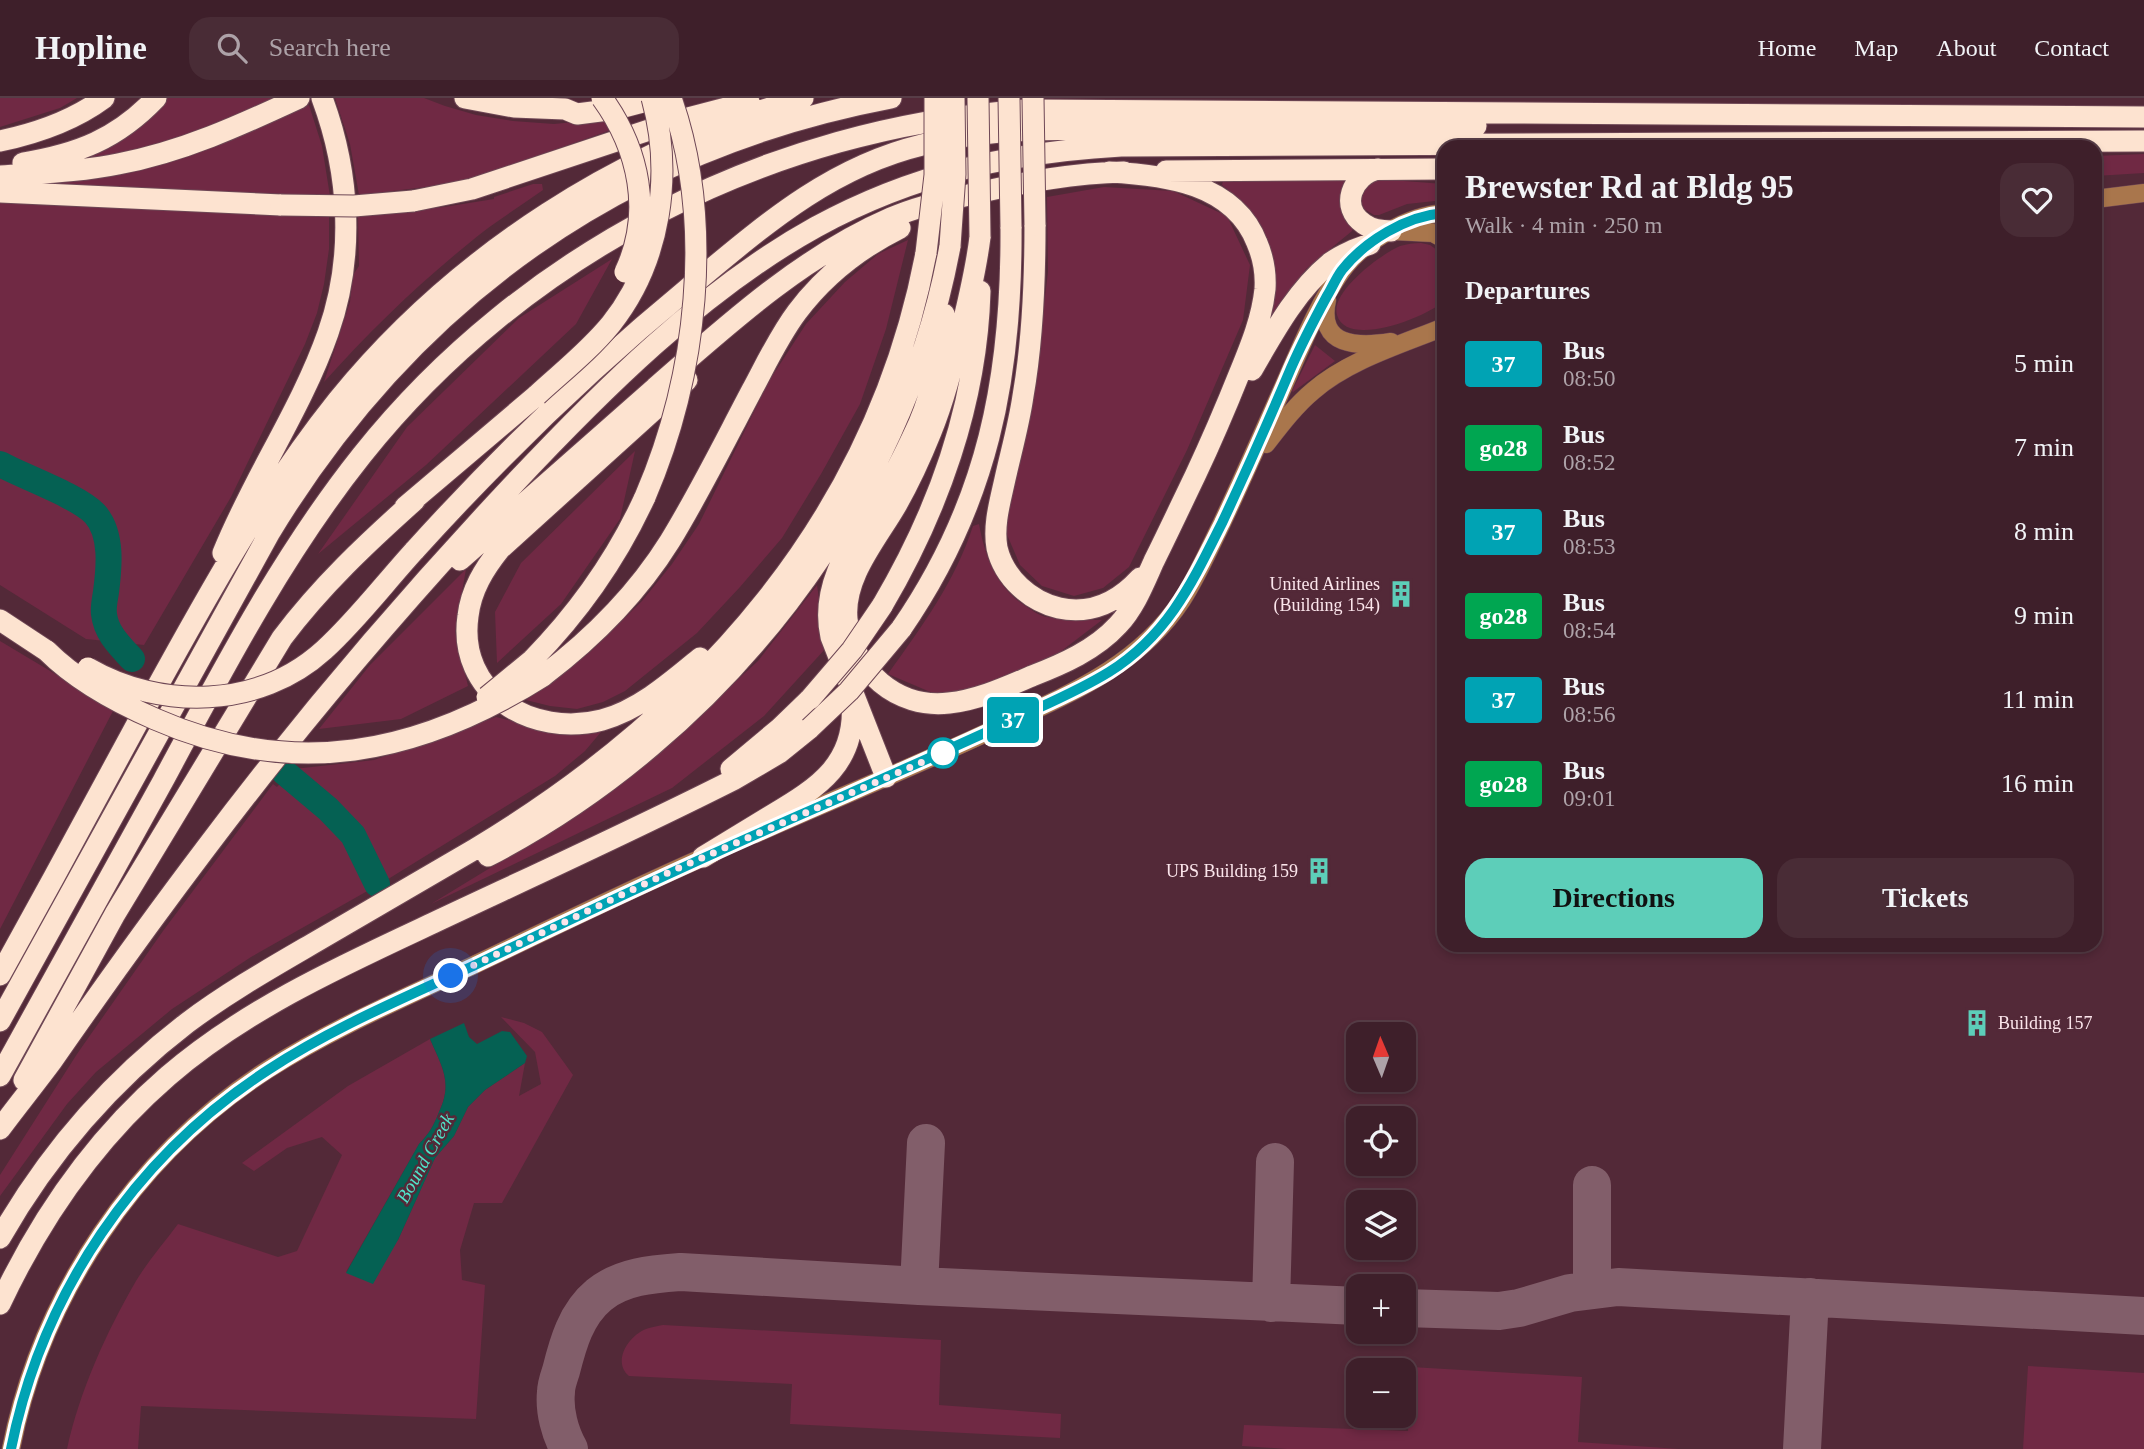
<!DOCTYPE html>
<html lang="en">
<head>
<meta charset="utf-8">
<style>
  :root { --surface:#3e1f2a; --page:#492c36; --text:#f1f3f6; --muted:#ada2a8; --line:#573d47; --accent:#5dceb9 }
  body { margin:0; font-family:Georgia,serif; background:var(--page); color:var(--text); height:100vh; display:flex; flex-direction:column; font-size:26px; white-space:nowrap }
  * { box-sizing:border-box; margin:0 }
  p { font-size:23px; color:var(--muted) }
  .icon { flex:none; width:38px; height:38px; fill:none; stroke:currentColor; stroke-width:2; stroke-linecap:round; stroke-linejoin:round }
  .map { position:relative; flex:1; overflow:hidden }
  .panel { position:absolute; left:1437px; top:42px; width:665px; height:812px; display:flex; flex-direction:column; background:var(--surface); border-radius:21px; box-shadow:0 4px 10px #0003,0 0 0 2px var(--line) }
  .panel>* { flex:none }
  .badge { padding:0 14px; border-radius:5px; font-size:24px; line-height:46px }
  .needle { width:46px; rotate:358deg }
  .buttons { position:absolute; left:1346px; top:924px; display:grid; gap:14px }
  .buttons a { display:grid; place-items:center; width:70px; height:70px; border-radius:14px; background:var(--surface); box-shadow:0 4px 10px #0003,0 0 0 2px var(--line); font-size:35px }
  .you { position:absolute; width:35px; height:35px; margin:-18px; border:5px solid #fff; border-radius:50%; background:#1a73e8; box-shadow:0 0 0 10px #1a73e833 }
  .map>.badge { position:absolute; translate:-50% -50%; box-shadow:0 0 0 4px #fff }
  h2 { padding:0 28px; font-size:26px; line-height:63px }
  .round { display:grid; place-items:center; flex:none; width:74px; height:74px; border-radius:21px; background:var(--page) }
  .headline { display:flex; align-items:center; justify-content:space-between; height:119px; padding:0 28px }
  h1 { font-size:33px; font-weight:700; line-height:52px }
  .action { display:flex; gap:14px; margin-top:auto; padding:14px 28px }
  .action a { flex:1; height:80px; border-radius:21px; background:var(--accent); color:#111; font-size:28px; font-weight:700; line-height:80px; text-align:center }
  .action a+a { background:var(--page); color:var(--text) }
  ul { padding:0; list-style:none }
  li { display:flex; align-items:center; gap:21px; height:84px; padding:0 28px }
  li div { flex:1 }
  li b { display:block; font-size:26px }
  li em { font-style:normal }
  li .badge { min-width:77px; font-weight:700; text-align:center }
  header { display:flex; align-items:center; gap:42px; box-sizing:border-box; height:98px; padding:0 35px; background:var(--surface); border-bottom:2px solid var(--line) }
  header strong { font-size:33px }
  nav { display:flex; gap:38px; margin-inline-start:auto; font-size:24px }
  .search { width:490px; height:63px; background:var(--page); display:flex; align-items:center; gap:18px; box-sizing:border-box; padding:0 24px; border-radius:21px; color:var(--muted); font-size:26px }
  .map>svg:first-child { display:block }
  .green { fill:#702944 }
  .water { fill:#056153 }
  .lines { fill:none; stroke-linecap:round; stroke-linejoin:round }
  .river { stroke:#056153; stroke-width:26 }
  .taxiway { stroke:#825e6a; stroke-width:38 }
  .minor-casing { stroke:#6e4755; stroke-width:19 }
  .highway-casing { stroke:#6e4755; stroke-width:23 }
  .minor { stroke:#a9764c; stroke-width:18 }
  .highway { stroke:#fde3d0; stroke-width:21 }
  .highway-bridge-casing { stroke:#6e4755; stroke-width:23; stroke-linecap:butt }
  .highway-bridge { stroke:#fde3d0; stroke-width:21 }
  .line-casing { stroke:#fff; stroke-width:16 }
  .line { stroke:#00a3b4; stroke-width:10 }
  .walk { stroke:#fbe5eb; stroke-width:7; stroke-dasharray:0 12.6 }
  .stop-dot { fill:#fff; stroke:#00a3b4; stroke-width:3.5 }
  .labels { text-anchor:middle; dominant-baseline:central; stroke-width:5; stroke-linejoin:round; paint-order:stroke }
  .poi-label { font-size:18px; fill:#fbe5eb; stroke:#532938; text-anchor:end }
  .water-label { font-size:19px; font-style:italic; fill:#51e3c9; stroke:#532938 }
</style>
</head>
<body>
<header>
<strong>Hopline</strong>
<div class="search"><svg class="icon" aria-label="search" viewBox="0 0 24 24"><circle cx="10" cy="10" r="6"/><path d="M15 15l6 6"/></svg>Search here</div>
<nav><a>Home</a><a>Map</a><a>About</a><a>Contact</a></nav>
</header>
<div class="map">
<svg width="2144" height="1351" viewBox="0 0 2144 1351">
  <rect width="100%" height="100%" fill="#532938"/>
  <path class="green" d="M0,0H77L60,10L0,29Z
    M166,0H276C245,14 214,29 181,40C143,52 104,59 66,67L160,9Z
    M335,0H424L445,8L476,17L513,23L554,26L604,21L611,32L459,85L359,97L350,46Z
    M309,7L322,48L330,98L31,85L198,53L255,32Z
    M2144,56V75L2095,78V58Z
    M1347,80L1345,87H1343C1339,105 1341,114 1353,129L1352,133L1306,171L1265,227C1266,208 1273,174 1271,157C1268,127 1244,104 1222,87L1223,83L1268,81Z
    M1377,81L1444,86V102L1407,106L1379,117H1374L1364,111L1360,100L1363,91Z
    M533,86H542L543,92C518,110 491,126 468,146C416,188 369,234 324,284L350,204L353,177L359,168L358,117L444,109L494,101V99Z
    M1104,89L1173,93L1227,118L1250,167L1243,222L1187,352L1129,469L1103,490L1074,498L1042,488L1020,467L1005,432L1033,296L1048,174L1047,99Z
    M0,104L329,117V151L324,186L317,215L305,246L231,399L144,547L86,541L0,487Z
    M908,142L886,231L860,306L821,376L782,440L740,489L697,535L625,593L603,604L577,611L550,608L526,602L590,554L642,503L672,466L699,426L769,283L806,226L845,184L878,156Z
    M1421,145L1430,147L1444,157V203C1427,219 1347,251 1337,217C1330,194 1381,156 1400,148C1407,146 1414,145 1421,145Z
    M612,161L576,226L426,367L318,456L407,329L519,220Z
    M1315,247L1335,263L1293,294L1292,293Z
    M635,353L620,421L561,506L497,565L495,514L521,465Z
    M979,426C985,459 997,491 1027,509C1033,513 1040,518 1047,519C1065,523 1084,522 1102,522L1060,554L984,588L935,596L888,576C922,528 955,484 973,428Z
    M466,471L455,534L468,588L401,621L319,631L370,567Z
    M817,487L826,550L764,618L672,690L431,806L526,748L664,649L758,563Z
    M0,543L92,598L113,613L0,831Z
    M496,619L566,637L601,634L585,653L555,678L385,783L251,859L172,911L96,974L67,1006L0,1098V1077L77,956L163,833L273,686L277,689L294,671L374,662Z
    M501,919L524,925L542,934L573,977L502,1105H474L460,1152L462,1182L485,1187L476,1321L141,1308L138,1351H67C80,1292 106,1235 136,1183C148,1163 164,1145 178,1126L278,1159L297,1153L342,1057L322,1039L287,1050L254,1073L242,1065L348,988L430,941C442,969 453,984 439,1014C434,1027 429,1036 419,1046L346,1174L398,1142L435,1060L454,1038L468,1009L485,992L525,965L519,998L541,986L535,954Z
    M663,1227L941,1242L939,1307L1061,1316L1060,1340L790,1326L792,1286L629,1278C612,1264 628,1238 646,1231C651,1229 658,1228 663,1227Z
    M2028,1268L2144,1275V1351H2023Z
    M1411,1269L1582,1279L1578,1344L1679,1351H1287L1242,1348L1244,1327L1408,1333Z"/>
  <path class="water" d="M464,925L469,939L477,946L502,933L510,934L527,958L525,965L485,992L468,1009L454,1038L435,1060L398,1142L373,1186L346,1175L419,1046C429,1036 434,1027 439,1014C453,984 442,969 430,941Z"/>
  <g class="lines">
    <path class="river" d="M0,366C24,379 78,398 95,416C113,436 109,471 106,494C105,501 103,509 104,516C106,535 120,548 132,561
      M284,674L328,711L353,737L377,786"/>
    <path class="taxiway" d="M1592,1087V1192
      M919,1188L926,1045
      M1271,1205L1275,1064
      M1404,1210L1499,1213L1519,1210L1570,1195L1618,1189L2144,1218
      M569,1351C560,1335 554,1313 556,1294C556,1287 559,1279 561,1273C568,1245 576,1216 599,1197C622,1178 653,1176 681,1174L919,1188L1358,1208
      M1802,1351L1810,1199"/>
    <defs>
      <path id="minor" d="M2095,101L2144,95
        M1393,133L1433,135L1444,141
        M1327,202C1317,249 1358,249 1391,244
        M1266,346C1280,328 1295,308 1313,293C1349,262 1400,247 1444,229
        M755,736C832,702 911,670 988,634C1059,600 1136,572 1182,502C1197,479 1208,453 1221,427C1244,378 1266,328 1288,278C1304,242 1319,205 1341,174C1361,145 1408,117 1444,115
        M11,1351C41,1197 136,1057 267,972C333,930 404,900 474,867C554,829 632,790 713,755"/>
      <path id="highway" d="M465,0L514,9L565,11L577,16L616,11L658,0
        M0,43C38,35 73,23 104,0
        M23,65C78,56 117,41 156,0
        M1378,71C1352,77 1339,109 1364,126C1372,132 1381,133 1391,133
        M1166,73L1444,71
        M0,78C39,75 79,74 118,66C182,54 241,27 299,0
        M0,94L281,107
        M413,103L472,91L673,24L749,4
        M1035,127C1035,184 1033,241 1023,298C1019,326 1011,354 1005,381C1000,404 993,427 997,450C1004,480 1030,503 1059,510C1091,517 1119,503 1140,480
        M980,139C976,172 968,205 960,237C952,270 944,302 931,334C921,359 910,383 897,406C877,441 843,479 847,521C853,573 897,611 949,605C978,602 1006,589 1032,578C1063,566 1095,552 1118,527C1135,509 1144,485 1154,463C1168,435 1181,407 1195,378C1211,344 1226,309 1240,274C1251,247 1262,220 1265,191C1266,175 1263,159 1257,145C1234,85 1165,77 1109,74
        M1252,272C1274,234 1296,193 1330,165C1342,156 1356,151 1370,146
        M687,282L500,451C484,471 471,492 468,518C457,595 532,640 602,622C639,612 671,584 700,560
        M405,409L537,297
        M414,453C498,360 589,272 686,192C760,131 827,70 922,47C1003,26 1089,32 1171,32C1273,32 1374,31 1476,28
        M223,455C253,380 301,312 328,235C355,159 350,75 322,0
        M460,462C525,404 590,347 655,290C727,227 801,159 891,120C918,108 948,102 977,95C1026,84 1074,75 1124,74
        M882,508C938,413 977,305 980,193
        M0,522L47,553
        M901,531C988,405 1012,279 1011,129
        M532,562C579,514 617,460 645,399
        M543,578C593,540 637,496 670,443C700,394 725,343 752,292C766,266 779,238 797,214C824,178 860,150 900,130
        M731,671L780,630L810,601
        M886,679L831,539C818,481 860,434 887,388C899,368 909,347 919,325C934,290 940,254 944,216
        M488,758C719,638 903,406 950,148
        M703,759C726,745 749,731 772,717C819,689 857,665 852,603
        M0,877C51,785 101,693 151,600C207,498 265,393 338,302C457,156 622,51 803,0
        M0,923L270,434C412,200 621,51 891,0
        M0,978C54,880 109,782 163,683C223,571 283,456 362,357C523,155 771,28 1028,12L2144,19
        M24,982L115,816L282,540C321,488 367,445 415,402
        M0,1031C17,1008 35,986 52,963C102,891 153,820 206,750C301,624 403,504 511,389C600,294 702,192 816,129C913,76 1012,54 1121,48L2144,43
        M0,1140C48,1056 110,984 187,925C227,895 269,871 312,846C366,814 421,783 475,751C701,615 876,420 926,155
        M0,1206C41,1119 95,1041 168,978C246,911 341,868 433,825C533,778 634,732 733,682L779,655L810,630"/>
    </defs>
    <use href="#minor" class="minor-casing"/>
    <use href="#highway" class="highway-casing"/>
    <use href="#minor" class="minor"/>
    <use href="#highway" class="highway"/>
    <defs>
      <path id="highway-bridge" d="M602,0C639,51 653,115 625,174
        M978,0L980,139
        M1009,0L1011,129
        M1033,0L1035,127
        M281,107L354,108L413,103
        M950,148L955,76L954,0
        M926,155L935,77V0
        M537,297C562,274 589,253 611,226C661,163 673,76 652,0
        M645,399C697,278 715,126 671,0
        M47,553C77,583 116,604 155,621C293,682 418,657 543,578
        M88,570C161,612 259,611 324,552C356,523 384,486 414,453
        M487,599L532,562
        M810,601L852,552L882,508
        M810,630L849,593L901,531"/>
    </defs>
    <use href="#highway-bridge" class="highway-bridge-casing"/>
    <use href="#highway-bridge" class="highway-bridge"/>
  </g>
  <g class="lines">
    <defs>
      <path id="line" d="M11,1351C42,1196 135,1058 268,972C332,930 404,900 473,868C596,809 720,751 846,697C904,671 962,646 1019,619C1049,605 1080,592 1109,574C1168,537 1192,485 1222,425C1246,374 1269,322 1291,270C1302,245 1314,222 1327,198C1332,190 1336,180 1342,172C1365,143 1406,118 1444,115"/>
    </defs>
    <use href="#line" class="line-casing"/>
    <use href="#line" class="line"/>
    <path class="walk" d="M451,878L674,772L943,655"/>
  </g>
  <defs>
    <symbol id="building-bare" viewBox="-9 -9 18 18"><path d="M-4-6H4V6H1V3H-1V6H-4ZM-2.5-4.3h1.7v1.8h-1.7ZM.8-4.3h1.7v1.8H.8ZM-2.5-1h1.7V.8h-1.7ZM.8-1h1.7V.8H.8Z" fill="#5dceb9" stroke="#532938" stroke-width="2.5" paint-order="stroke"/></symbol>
  </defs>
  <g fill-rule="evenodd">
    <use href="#building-bare" x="1382" y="477" width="38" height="38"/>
    <use href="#building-bare" x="1300" y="754" width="38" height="38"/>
    <use href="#building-bare" x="1958" y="906" width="38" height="38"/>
  </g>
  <circle class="stop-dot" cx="943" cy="655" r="14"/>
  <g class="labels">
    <g class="poi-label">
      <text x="1380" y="486">United Airlines<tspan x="1380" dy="21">(Building 154)</tspan></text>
      <text x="1298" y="773">UPS Building 159</text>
      <text x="1998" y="925" text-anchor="start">Building 157</text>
    </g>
    <g class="water-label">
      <text transform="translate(425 1060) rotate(-61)">Bound Creek</text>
    </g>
  </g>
</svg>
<div class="buttons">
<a><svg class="needle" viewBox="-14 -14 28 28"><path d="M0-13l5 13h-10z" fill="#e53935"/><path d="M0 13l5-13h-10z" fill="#ada2a8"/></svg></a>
<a><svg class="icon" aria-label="locate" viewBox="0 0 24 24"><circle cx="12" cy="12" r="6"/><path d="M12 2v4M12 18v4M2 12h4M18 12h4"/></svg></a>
<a><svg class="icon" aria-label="layers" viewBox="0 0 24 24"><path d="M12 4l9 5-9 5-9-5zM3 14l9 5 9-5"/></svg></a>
<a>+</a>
<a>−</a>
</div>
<div class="you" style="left:451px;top:878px"></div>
<b class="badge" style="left:1013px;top:622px;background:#00a3b4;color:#fff">37</b>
<section class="panel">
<div class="headline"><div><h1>Brewster Rd at Bldg 95</h1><p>Walk · 4 min · 250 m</p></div><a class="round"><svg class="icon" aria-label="heart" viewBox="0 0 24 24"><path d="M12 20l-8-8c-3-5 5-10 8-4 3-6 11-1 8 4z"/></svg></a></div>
<h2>Departures</h2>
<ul>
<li><span class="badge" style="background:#00a3b4;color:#fff">37</span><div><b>Bus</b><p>08:50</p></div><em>5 min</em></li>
<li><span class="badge" style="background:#00a651;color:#fff">go28</span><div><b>Bus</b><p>08:52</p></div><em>7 min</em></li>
<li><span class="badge" style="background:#00a3b4;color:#fff">37</span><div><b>Bus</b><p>08:53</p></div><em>8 min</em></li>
<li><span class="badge" style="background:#00a651;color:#fff">go28</span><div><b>Bus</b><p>08:54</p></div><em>9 min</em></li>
<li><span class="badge" style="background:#00a3b4;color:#fff">37</span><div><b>Bus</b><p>08:56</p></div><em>11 min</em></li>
<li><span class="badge" style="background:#00a651;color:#fff">go28</span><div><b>Bus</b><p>09:01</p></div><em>16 min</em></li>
</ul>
<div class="action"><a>Directions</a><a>Tickets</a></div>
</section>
</div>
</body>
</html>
